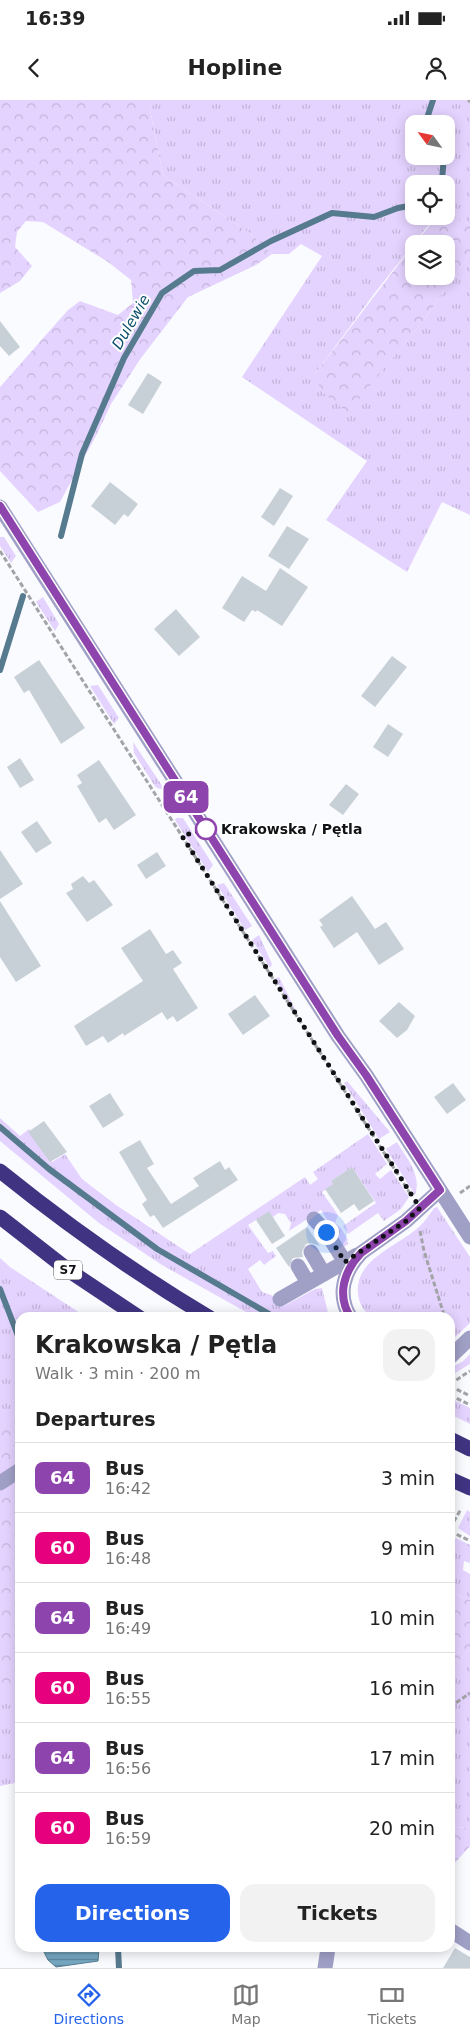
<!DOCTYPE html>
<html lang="en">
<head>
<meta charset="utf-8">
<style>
  :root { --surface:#fff; --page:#f2f2f2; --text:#222; --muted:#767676; --line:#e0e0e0; --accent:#2563eb }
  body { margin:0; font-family:"DejaVu Sans",sans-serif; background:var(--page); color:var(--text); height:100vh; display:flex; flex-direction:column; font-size:19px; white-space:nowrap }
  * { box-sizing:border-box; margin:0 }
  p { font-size:16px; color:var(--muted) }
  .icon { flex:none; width:28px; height:28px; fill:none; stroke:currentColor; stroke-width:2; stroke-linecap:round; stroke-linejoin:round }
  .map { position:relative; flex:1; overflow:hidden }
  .side { position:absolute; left:15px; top:1212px; width:440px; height:640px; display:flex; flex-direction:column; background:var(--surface); border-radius:15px; box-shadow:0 2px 12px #0003 }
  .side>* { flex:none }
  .badge { padding:0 10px; border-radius:8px; font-size:18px; line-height:32px }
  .needle { width:32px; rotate:303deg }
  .buttons { position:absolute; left:405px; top:15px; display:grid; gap:10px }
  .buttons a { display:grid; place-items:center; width:50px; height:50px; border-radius:10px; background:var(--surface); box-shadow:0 2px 12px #0003; font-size:25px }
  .you { position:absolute; width:25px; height:25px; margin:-12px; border:4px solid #fff; border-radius:50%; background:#1a73e8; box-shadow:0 0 0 8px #1a73e833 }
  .map>.badge { position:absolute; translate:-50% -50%; box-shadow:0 0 0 2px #fff }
  h2 { padding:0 20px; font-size:19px; line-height:45px }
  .round { display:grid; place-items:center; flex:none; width:52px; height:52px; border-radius:15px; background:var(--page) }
  .headline { display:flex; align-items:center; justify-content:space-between; height:85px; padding:0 20px }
  h1 { font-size:24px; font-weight:600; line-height:38px }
  .primary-button { display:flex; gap:10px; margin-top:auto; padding:10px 20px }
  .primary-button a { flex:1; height:58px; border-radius:15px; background:var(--accent); color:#fff; font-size:20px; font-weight:600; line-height:58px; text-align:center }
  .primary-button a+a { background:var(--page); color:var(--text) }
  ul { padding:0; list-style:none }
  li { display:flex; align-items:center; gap:15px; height:70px; padding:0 20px; border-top:1px solid var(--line) }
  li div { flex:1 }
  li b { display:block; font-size:19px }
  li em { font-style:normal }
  li .badge { min-width:55px; font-weight:700; text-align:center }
  .status { display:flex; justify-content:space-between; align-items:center; height:35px; padding:0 25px; background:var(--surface); direction:ltr }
  .status svg { height:14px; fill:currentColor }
  header { display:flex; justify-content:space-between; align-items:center; height:65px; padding:0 20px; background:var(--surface); font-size:22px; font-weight:600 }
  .tabs { display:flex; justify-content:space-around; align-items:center; height:70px; border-top:1px solid var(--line); background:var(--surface); font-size:14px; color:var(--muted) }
  .tabs a { display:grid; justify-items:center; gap:2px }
  .tabs .on { color:var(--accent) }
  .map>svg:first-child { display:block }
  .grass { fill:url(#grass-tufts); fill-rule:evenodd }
  .forest { fill:url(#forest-crowns) }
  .water { fill:url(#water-rules); stroke:#577b8e }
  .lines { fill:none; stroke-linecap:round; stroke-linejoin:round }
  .stream { stroke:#577b8e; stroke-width:6 }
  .building { fill:#c8d0d7 }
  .path { stroke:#a3a4a8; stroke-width:3; stroke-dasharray:5 2.5; stroke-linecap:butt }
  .minor { stroke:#a09fc6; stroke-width:15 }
  .highway { stroke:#403482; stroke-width:15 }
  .line-casing { stroke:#fff; stroke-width:11 }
  .line { stroke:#8e44ad; stroke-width:8 }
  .walk { stroke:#111215; stroke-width:5; stroke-dasharray:0 9 }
  .stop-dot { fill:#fff; stroke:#8e44ad; stroke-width:2.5 }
  .labels { text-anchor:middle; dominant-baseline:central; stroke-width:4; stroke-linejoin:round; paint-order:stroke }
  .shield { fill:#fff; stroke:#58595b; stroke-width:1 }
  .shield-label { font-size:12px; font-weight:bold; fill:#111215 }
  .stop-label { font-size:14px; font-weight:bold; fill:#111215; stroke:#fff; text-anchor:start }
  .water-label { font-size:15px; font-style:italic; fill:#0f526d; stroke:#fff }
</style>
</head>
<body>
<div class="status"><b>16:39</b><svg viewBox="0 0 49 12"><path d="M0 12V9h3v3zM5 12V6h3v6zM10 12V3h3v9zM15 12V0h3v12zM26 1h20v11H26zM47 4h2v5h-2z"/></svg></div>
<header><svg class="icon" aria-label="back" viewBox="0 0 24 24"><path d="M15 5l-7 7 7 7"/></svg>Hopline<svg class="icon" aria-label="person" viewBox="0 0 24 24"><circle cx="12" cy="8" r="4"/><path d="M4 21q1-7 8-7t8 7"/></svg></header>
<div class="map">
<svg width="470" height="1868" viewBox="0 0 470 1868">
  <defs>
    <pattern id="grass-tufts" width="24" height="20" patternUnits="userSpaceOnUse" patternTransform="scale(1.25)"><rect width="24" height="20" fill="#e5d3ff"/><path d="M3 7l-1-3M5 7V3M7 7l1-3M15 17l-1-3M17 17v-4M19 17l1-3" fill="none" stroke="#c3b4da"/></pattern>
    <pattern id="forest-crowns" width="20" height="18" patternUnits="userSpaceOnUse" patternTransform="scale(1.25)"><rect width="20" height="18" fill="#e5d3ff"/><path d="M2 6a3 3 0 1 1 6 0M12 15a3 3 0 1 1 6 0" fill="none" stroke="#c3b4da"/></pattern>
    <pattern id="water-rules" width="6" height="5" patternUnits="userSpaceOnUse" patternTransform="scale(1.25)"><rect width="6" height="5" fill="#75a8c2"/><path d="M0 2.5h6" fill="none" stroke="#5f879c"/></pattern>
  </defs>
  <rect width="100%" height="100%" fill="#fafbff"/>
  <path class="grass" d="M156,0H470V125L446,111V84H414V116H438L426,128L374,194L315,274L348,312L427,216L470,154V415L442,402L407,472L326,420L367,361L242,277L322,156L301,144L289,154H272L251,134L163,75L150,10ZM414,24H446V56H414Z
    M0,437H4L16,456L11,463L0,446Z
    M43,497L59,524L55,531L36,502Z
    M98,585L119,618L114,624L90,586Z
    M133,642L165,690L157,688L154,685L134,653Z
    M176,718H183L213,765L208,772L175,720Z
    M224,783L252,826L245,830L217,785Z
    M259,835L272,864L270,868L252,840Z
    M279,877L296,911V913L275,879Z
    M347,981L390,1032L379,1039L344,983Z
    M0,1018L20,1036L29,1029L52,1062L65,1054L82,1079L116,1105L190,1154L305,1077L310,1085L318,1079L313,1072L368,1034L387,1064L375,1074L380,1079L391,1070L409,1097L401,1109L384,1121L378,1113L348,1134L343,1126L376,1103L352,1067L331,1081L333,1084L322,1092L338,1115L335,1123L341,1128L348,1140L347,1141L348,1144L344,1147L321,1110L289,1131L291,1123L285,1114L278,1113L273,1117L269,1112L248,1125L268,1153L273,1151L276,1156L264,1165L260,1160L248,1169L262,1192L271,1195L284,1206L315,1189L322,1188L329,1217H255L162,1165L99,1123L0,1041Z
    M397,1042C407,1059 422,1075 415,1095L386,1049Z
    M437,1107L470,1157V1223L450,1242V1218L371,1217C364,1211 359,1204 358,1194C354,1159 399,1146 420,1126C425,1121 430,1114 434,1108Z
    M0,1158L10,1167L86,1217L20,1218V1682L0,1686Z
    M470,1254V1264L450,1276V1268L462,1262Z
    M450,1298L470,1308V1324L450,1314Z
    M467,1410L470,1412V1436L458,1428Z
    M456,1438L470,1445V1463L464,1461L463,1470L470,1474V1500L461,1497L450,1487V1440Z
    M470,1550V1727L456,1728L450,1739V1562H457Z"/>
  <path class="forest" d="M0,0H156L150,10L163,75L251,134L272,154L256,165L188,197L141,258L111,304L97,334L60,402L38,412L0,371V287L68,210L80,201L118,215L133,203L131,180L108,162L43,122L26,121L17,132L15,147L32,166L20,181L0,193Z
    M446,111L470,125V154L427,216L348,313L321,291L315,274L414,144V176H446V144H414L438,116H446Z
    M0,1318L4,1323L20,1319V1350L0,1363Z
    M20,1387V1586L0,1585V1398Z
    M450,1487L461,1497L470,1500V1550L457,1562H450Z
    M470,1727V1746L454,1764L450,1774V1739L456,1728Z"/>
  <path class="water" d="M42,1848H99L98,1861L56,1867L48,1860Z"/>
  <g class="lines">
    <path class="stream" d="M433,0L428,15L435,24
      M439,84L442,80L444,56
      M61,436L82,354L124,258L162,193L194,171L220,170L271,141L332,113L374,117L398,108L414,105
      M0,570L23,496
      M0,1027L49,1069L157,1149L276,1218
      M0,1189L20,1241
      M118,1848L119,1868"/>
  </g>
  <path class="building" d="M0,221L20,247L9,256L0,246Z
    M148,273L162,282L143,314L128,305Z
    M110,382L138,404L128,417L124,414L115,425L91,406Z
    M280,388L293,396L274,426L261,417Z
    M287,426L309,439L289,469L268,456Z
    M280,468L308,487L282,526L257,510L256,512L252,510L244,522L222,508L242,476L266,491Z
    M176,509L200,537L179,556L154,529Z
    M392,556L407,567L375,607L361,596Z
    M39,560L85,628L61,644L29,590L24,593L14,577Z
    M388,624L403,634L388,657L373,647Z
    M20,658L34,680L20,688L7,667Z
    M99,660L136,715L114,730L106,718L99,723L77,686L82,683L77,675Z
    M346,684L359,694L343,715L329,705Z
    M37,721L52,743L36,753L21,732Z
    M0,750L23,784L0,799Z
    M157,752L166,766L146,779L137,765Z
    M83,776L89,783L94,780L113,805L87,822L66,793L73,789L71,784Z
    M352,796L375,829L386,822L404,849L379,865L357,832L334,848L320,827L323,825L319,820Z
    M0,801L41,866L16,882L0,857Z
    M150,829L166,854L173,850L182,863L173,869L198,908L177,922L173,916L167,920L162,912L124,936L123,933L108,943L103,936L86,946L74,926L143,881L121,848Z
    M255,895L270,916L243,935L228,914Z
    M399,902L415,916L407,930L397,938L379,921Z
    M453,983L466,1000L447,1014L434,997Z
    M110,993L124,1015L103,1028L89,1006Z
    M44,1021L67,1052L50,1062L28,1032Z
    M140,1040L154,1064L147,1068L171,1104L199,1086L193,1078L220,1061L225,1070L229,1067L238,1080L163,1128L154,1115L150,1117L142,1104L147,1100L119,1052Z
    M352,1067L374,1101L359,1111L354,1104L341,1113L325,1089L333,1084L331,1081Z
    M269,1111L285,1136L272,1144L256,1120Z
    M307,1127L320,1146L311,1143L306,1144L302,1152L303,1157L293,1158L289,1167L276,1148Z
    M455,1848L470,1857V1868H443Z"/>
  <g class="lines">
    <path class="path" d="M468,0L470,2
      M0,451L411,1095
      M460,1093L470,1086
      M420,1131L424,1151L445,1218
      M450,1284L470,1271
      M450,1286L470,1296
      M450,1295L470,1305
      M450,1428L461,1409
      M450,1431L470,1441
      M450,1607L470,1593"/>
    <path class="minor" d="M0,407L338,936L366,975L470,1137
      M314,1119L326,1132L345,1162
      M311,1152L324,1174
      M298,1166L308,1183
      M280,1199L357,1155
      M351,1218C336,1195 344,1171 361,1153L406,1121L440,1090
      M450,1257L470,1238
      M0,1383L20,1370
      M450,1830L470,1843
      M325,1868L328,1848"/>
    <path class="highway" d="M0,1071C67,1125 136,1174 210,1218
      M0,1117L68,1170L140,1218
      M450,1339L470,1349
      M450,1379L470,1388"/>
  </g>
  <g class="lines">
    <defs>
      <path id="line" d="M0,406L338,936L366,975L440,1090L406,1121L361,1153C344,1171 336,1195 351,1218"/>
    </defs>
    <use href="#line" class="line-casing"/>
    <use href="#line" class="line"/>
    <path class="walk" d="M206,729L182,736L420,1108L406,1121L345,1162L326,1132"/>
  </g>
  <circle class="stop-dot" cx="206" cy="729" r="10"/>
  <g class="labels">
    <rect class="shield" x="54" y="1160.5" width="28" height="19" rx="4"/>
    <g class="shield-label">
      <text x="68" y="1170">S7</text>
    </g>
    <g class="stop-label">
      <text x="221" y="729">Krakowska / Pętla</text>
    </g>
    <g class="water-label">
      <text transform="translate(131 222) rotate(-60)">Dulewie</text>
    </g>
  </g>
</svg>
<div class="buttons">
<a><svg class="needle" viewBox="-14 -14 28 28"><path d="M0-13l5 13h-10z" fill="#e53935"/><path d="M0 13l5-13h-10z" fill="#767676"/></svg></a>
<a><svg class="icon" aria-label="locate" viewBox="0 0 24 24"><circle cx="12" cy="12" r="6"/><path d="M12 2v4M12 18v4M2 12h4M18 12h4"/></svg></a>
<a><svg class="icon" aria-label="layers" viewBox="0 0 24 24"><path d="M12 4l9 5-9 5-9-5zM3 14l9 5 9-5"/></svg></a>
</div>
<div class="you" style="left:326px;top:1132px"></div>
<b class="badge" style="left:186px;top:697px;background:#8e44ad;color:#fff">64</b>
<section class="side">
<div class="headline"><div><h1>Krakowska / Pętla</h1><p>Walk · 3 min · 200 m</p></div><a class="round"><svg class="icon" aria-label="heart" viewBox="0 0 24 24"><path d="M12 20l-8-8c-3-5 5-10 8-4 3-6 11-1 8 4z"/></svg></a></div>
<h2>Departures</h2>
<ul>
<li><span class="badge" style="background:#8e44ad;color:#fff">64</span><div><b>Bus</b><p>16:42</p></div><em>3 min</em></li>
<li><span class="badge" style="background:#e6007e;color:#fff">60</span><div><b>Bus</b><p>16:48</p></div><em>9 min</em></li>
<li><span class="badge" style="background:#8e44ad;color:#fff">64</span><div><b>Bus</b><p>16:49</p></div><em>10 min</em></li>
<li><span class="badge" style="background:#e6007e;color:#fff">60</span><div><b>Bus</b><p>16:55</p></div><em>16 min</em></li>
<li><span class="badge" style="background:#8e44ad;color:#fff">64</span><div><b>Bus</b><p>16:56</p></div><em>17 min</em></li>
<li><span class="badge" style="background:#e6007e;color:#fff">60</span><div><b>Bus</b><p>16:59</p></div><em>20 min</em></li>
</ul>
<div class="primary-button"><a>Directions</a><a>Tickets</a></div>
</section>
</div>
<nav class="tabs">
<a class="on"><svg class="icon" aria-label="directions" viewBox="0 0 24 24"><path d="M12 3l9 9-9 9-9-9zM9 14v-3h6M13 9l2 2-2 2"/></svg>Directions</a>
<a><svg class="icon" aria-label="map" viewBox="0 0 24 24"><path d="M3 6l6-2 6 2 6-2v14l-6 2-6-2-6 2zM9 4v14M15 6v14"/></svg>Map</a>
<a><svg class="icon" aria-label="tickets" viewBox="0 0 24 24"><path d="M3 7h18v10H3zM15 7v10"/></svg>Tickets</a>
</nav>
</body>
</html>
